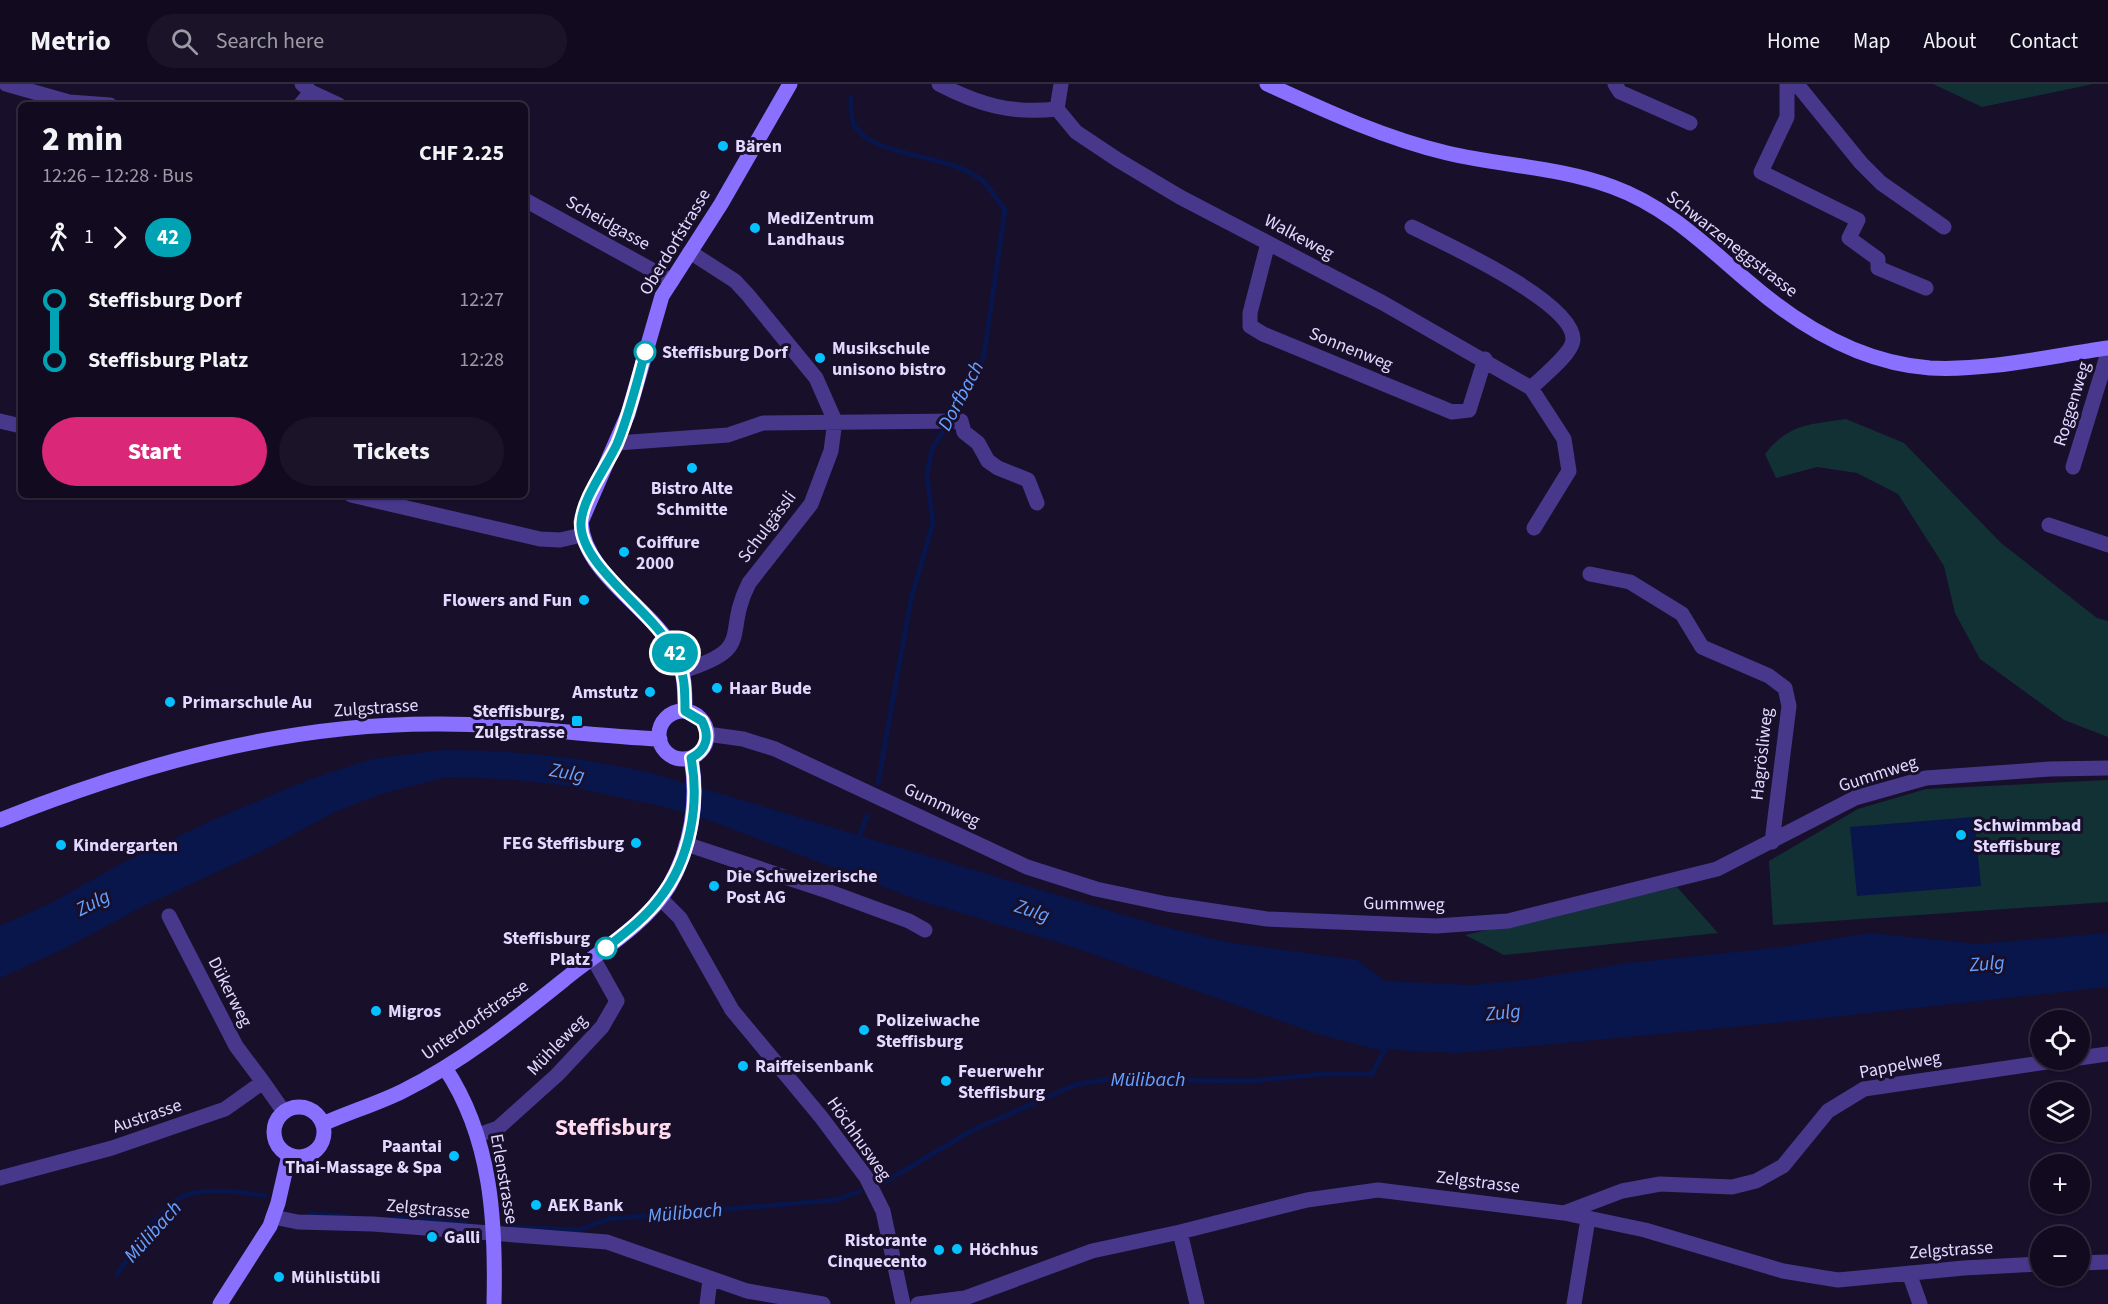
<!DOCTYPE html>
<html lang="en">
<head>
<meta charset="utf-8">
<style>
  :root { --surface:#120b20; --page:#1b1429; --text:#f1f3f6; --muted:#9c9ba5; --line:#312b3e; --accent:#db2777 }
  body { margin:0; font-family:"Source Sans 3",sans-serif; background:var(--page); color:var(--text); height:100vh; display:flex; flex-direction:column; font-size:22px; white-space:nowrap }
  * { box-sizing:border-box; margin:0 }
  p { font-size:20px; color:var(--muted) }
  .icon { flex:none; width:33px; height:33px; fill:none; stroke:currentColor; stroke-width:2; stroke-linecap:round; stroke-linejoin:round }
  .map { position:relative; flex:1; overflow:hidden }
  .side { position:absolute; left:18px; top:18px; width:510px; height:396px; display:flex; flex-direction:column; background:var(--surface); border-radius:9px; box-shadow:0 2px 4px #0004,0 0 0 2px var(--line) }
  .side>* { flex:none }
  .badge { padding:0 12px; border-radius:20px; font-size:21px; line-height:39px }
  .buttons { position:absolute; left:2030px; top:926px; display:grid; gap:12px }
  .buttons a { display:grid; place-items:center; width:60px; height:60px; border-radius:50%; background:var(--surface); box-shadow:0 2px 4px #0004,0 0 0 2px var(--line); font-size:30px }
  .map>.badge { position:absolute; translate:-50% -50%; box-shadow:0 0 0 3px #fff }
  .legs { display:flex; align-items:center; gap:9px; height:66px; padding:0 24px; font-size:20px }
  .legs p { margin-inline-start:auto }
  .headline { display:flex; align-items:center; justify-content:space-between; height:102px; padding:0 24px }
  h1 { font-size:33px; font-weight:800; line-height:45px }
  .action { display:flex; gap:12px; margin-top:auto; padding:12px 24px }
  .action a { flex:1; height:69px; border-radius:36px; background:var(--accent); color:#fff; font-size:24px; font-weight:800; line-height:69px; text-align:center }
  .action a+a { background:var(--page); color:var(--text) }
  ul { padding:0 24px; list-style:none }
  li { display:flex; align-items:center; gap:21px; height:60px; font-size:22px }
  li i { display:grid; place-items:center; width:9px; height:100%; margin:0 8px; background:currentColor }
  li i::after { content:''; width:15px; height:15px; margin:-8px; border:4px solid; border-radius:50%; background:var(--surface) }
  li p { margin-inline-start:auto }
  li:first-child i { background:linear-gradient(#0000 50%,currentColor 0) }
  li:last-child i { background:linear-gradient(currentColor 50%,#0000 0) }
  header { display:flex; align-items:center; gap:36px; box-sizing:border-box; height:84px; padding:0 30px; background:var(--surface); border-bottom:2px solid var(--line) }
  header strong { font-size:28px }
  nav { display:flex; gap:33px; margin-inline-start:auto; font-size:21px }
  .search { width:420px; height:54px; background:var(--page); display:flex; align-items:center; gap:15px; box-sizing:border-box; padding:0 21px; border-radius:33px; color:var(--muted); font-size:22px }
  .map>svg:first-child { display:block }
  .green { fill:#123135 }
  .water { fill:#08164c }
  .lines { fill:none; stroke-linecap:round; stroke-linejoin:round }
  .stream { stroke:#08164c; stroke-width:5 }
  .street { stroke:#48388c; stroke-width:15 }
  .secondary { stroke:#8970ff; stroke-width:15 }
  .line-1-casing { stroke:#fff; stroke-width:14 }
  .line-1 { stroke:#00a3b4; stroke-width:9 }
  .poi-dot { fill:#05c1ff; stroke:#180f2b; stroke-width:2 }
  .stop-1-dot { fill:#fff; stroke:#00a3b4; stroke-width:3 }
  .labels { text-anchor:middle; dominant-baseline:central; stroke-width:6; stroke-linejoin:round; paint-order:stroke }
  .poi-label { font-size:18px; font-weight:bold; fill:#e3d9ff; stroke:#180f2b; text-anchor:start }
  .street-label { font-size:18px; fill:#e3d9ff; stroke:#180f2b }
  .stop-label { font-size:18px; font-weight:bold; fill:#e3d9ff; stroke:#180f2b; text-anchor:start }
  .water-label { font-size:20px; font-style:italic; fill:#67a2ff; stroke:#180f2b }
  .district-label { font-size:24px; font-weight:bold; fill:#ffdbed; stroke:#180f2b }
</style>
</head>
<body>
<header>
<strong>Metrio</strong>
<div class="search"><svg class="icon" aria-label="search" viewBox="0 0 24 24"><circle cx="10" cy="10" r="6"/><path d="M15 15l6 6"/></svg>Search here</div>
<nav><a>Home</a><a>Map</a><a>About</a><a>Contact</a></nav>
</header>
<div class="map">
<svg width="2108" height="1220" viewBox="0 0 2108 1220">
  <rect width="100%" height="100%" fill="#180f2b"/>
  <path class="green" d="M1933,0H2093L1982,23Z
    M1846,335L1904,359L2001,459L2097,534L2108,537V653L2064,636L1980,575L1955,529L1944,482L1898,410L1857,389L1817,383L1776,394L1765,370C1788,340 1811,340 1846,335Z
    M2108,696V818L1773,841L1769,777L1858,725L1926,705Z
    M1677,803L1718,849L1504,871L1465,851Z"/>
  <path class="water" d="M442,666C517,666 575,673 648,688L1157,841L1226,858L1357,876L1385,897L1471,901L1531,895L1628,879L1774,864L1870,849L1978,860L2108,849V903L1796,937L1457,969L1374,965L1315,949L1070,862L918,816L719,740L665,723L561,701L505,695L447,693L381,710L335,728L268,764L138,825L66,864L0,894V842L51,819L120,780L215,735L308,696L372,675Z
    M1974,733L1981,802L1857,812L1850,743Z"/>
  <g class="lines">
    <path class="stream" d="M851,13C851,25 850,39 859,48C885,73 946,71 979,94C989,101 997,116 1005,126L984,271L973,300L932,365L927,391L933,439L911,515L878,699
      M857,758L867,732
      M883,1099L971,1047L1075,1001L1108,995L1250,997L1322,990H1372L1387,961
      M310,1130L347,1132
      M396,1134L466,1138
      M510,1143L579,1146L608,1135L836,1116L860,1107
      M117,1190C135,1166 153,1132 178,1115C198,1102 243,1108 265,1112"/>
    <path class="street" d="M6,0L69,18L110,21
      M302,0L311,8L339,21
      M939,0C980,21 1011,30 1057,25
      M1615,0L1620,8L1690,39
      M1787,0V33L1761,88L1858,136L1849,154L1878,175V184L1926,204
      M1794,0L1800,4L1861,79L1881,99L1944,143
      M300,21L311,8
      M1057,25L1076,48L1118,76L1180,113L1383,219L1531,304L1564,355L1569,387L1534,444
      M1057,25L1061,0
      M525,116L672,197
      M1412,143C1444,159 1575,218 1573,256C1572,270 1541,294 1531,304
      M1268,159L1250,229V242L1263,250L1452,328L1469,326L1485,275
      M0,337L21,342
      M617,359L728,351L763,339L961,337L964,348L978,359L988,377L998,384L1028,396L1037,419
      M2073,383L2108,269
      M351,411L540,455L560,456L582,451
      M2049,441L2108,461
      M1590,490L1630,498L1682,530L1702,563L1769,592L1785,604L1789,622L1772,758
      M682,587C757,564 722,552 749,499L811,420L831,367L835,337L816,294L748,211L735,197L690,168
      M707,650L743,655L775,665L1027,783L1096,805L1167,820L1267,835L1436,842L1508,837L1717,785L1855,714L1926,694L2050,685L2108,684
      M686,760L830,808L909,837L925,846
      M660,814L680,834L732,926L821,1033L866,1093L883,1127L903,1220
      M169,832L236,962L263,998
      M2079,974L2108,970
      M478,1051L498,1044L557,991L602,943L617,917L593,874
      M0,1094L112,1064L225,1025L263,998L284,1028
      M1564,1129L1622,1107L1660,1100L1732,1103L1756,1097L1783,1082L1828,1027L1864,1005L2068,975
      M273,1133L298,1138L373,1140L607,1158L747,1207L823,1220
      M1180,1148L1197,1220
      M2079,1179L2108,1178
      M1909,1189L1920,1220
      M707,1220L710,1196
      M918,1220L965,1214L1092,1167L1180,1148L1307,1116L1378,1106L1564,1129L1645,1146L1783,1187L1838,1196L1964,1184L2040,1180
      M1574,1220L1588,1135"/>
    <path class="secondary" d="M1267,0C1326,27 1384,54 1447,69C1502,82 1560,83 1613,103C1668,123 1707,163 1751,200C1801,243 1862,279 1930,284C1989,287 2050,272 2108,264
      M685,627C685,607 685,587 675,568C651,523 584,491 581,438L628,330L662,212L721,120L790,0
      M659 651a24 24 0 1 1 48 0a24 24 0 1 1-48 0Z
      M0,736C138,681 283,640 433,640C509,639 584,652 660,655
      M445,984C492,1054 496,1139 494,1220
      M274 1048a25 25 0 1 1 50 0a25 25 0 1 1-50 0Z
      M323,1040C349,1028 377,1020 403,1007C466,976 520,931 575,887C608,862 647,838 669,802C691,764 699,716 691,674
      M220,1220L270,1142L278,1119L289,1071"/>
  </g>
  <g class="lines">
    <defs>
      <path id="line-1" d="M606,864C625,849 645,834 660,814C690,776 700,720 691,674C707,666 710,652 702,637L685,627C685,607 685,588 675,570C656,529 579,482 581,439C582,415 607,382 617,360C629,331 637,299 645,268"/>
    </defs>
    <use href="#line-1" class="line-1-casing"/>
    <use href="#line-1" class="line-1"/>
  </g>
  <g class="poi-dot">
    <circle cx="723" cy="62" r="6"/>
    <circle cx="755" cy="144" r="6"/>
    <circle cx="820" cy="274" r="6"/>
    <circle cx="692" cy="384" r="6"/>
    <circle cx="624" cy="468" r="6"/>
    <circle cx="584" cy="516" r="6"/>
    <circle cx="717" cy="604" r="6"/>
    <circle cx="650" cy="608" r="6"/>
    <circle cx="170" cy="618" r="6"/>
    <rect x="571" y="631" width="12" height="12" rx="3"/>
    <circle cx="1961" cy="751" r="6"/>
    <circle cx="636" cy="759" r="6"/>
    <circle cx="61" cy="761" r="6"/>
    <circle cx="714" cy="802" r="6"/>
    <circle cx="376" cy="927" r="6"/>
    <circle cx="864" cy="946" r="6"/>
    <circle cx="743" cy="982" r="6"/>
    <circle cx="946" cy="997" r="6"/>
    <circle cx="454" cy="1072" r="6"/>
    <circle cx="536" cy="1121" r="6"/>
    <circle cx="432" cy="1153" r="6"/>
    <circle cx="957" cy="1165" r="6"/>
    <circle cx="939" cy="1166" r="6"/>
    <circle cx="279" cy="1193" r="6"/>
  </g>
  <g class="stop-1-dot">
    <circle cx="645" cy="268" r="10"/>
    <circle cx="606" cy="864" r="10"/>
  </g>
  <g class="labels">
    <g class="poi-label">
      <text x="735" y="62">Bären</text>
      <text x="767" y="134">MediZentrum<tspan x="767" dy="21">Landhaus</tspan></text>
      <text x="832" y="264">Musikschule<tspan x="832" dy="21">unisono bistro</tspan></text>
      <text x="692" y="404" text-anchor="middle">Bistro Alte<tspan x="692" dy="21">Schmitte</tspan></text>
      <text x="636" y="458">Coiffure<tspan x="636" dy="21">2000</tspan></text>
      <text x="572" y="516" text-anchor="end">Flowers and Fun</text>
      <text x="729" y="604">Haar Bude</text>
      <text x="638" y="608" text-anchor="end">Amstutz</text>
      <text x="182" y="618">Primarschule Au</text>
      <text x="565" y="627" text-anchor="end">Steffisburg,<tspan x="565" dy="21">Zulgstrasse</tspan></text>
      <text x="1973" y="741">Schwimmbad<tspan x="1973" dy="21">Steffisburg</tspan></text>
      <text x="624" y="759" text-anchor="end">FEG Steffisburg</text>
      <text x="73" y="761">Kindergarten</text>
      <text x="726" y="792">Die Schweizerische<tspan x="726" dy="21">Post AG</tspan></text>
      <text x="388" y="927">Migros</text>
      <text x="876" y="936">Polizeiwache<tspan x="876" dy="21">Steffisburg</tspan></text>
      <text x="755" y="982">Raiffeisenbank</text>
      <text x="958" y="987">Feuerwehr<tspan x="958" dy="21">Steffisburg</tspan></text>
      <text x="442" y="1062" text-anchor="end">Paantai<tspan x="442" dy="21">Thai-Massage &amp; Spa</tspan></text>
      <text x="548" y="1121">AEK Bank</text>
      <text x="444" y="1153">Galli</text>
      <text x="927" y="1156" text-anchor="end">Ristorante<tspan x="927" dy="21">Cinquecento</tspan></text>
      <text x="969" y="1165">Höchhus</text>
      <text x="291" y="1193">Mühlistübli</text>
    </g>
    <g class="street-label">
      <text transform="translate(608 139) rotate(29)">Scheidgasse</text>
      <text transform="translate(1299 153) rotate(28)">Walkeweg</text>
      <text transform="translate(675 158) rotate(-59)">Oberdorfstrasse</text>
      <text transform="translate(1732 160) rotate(38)">Schwarzeneggstrasse</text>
      <text transform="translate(1351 265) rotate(22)">Sonnenweg</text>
      <text transform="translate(2072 320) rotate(-73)">Roggenweg</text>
      <text transform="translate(767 443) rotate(-53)">Schulgässli</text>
      <text transform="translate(376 624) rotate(-4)">Zulgstrasse</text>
      <text transform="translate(1762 670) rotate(-84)">Hagrösliweg</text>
      <text transform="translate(1878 690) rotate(-18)">Gummweg</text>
      <text transform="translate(942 721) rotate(25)">Gummweg</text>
      <text transform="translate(1404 820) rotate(1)">Gummweg</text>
      <text transform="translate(230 908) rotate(63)">Dükerweg</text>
      <text transform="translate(475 936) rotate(-35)">Unterdorfstrasse</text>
      <text transform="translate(557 961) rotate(-46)">Mühleweg</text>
      <text transform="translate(1900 981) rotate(-11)">Pappelweg</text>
      <text transform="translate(147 1032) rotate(-19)">Austrasse</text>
      <text transform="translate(859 1055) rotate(55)">Höchhusweg</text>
      <text transform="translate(504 1095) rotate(80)">Erlenstrasse</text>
      <text transform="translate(1478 1098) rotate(7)">Zelgstrasse</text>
      <text transform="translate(428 1125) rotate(5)">Zelgstrasse</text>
      <text transform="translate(1951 1166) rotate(-4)">Zelgstrasse</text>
    </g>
    <g class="stop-label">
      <text x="662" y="268">Steffisburg Dorf</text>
      <text x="590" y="854" text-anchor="end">Steffisburg<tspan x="590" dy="21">Platz</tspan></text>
    </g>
    <g class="water-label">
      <text transform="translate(961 312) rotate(-62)">Dorfbach</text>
      <text transform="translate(567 689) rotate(10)">Zulg</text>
      <text transform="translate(93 819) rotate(-27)">Zulg</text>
      <text transform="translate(1032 827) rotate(18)">Zulg</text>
      <text transform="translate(1987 880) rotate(-4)">Zulg</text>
      <text transform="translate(1503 929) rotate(-6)">Zulg</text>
      <text x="1148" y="996">Mülibach</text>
      <text transform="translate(685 1129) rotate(-5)">Mülibach</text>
      <text transform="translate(153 1148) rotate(-48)">Mülibach</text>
    </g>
    <g class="district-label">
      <text x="613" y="1043">Steffisburg</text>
    </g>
  </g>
</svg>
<div class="buttons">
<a><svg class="icon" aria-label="locate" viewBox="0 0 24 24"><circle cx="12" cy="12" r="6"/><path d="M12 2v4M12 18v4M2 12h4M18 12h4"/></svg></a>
<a><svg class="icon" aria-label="layers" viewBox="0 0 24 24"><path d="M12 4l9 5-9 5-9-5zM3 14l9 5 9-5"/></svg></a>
<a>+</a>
<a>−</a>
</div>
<b class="badge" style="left:675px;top:569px;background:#00a3b4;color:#fff">42</b>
<section class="side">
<div class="headline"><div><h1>2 min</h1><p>12:26 – 12:28 · Bus</p></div><b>CHF 2.25</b></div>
<div class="legs"><svg class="icon" aria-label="walk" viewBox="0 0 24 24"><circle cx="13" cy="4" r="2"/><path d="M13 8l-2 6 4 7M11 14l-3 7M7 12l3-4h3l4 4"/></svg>1<svg class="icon" aria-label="forward" viewBox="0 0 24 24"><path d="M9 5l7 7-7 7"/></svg><b class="badge" style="background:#00a3b4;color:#fff">42</b></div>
<ul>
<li><i style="color:#00a3b4"></i><b>Steffisburg Dorf</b><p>12:27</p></li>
<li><i style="color:#00a3b4"></i><b>Steffisburg Platz</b><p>12:28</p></li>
</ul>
<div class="action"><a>Start</a><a>Tickets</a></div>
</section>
</div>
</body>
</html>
